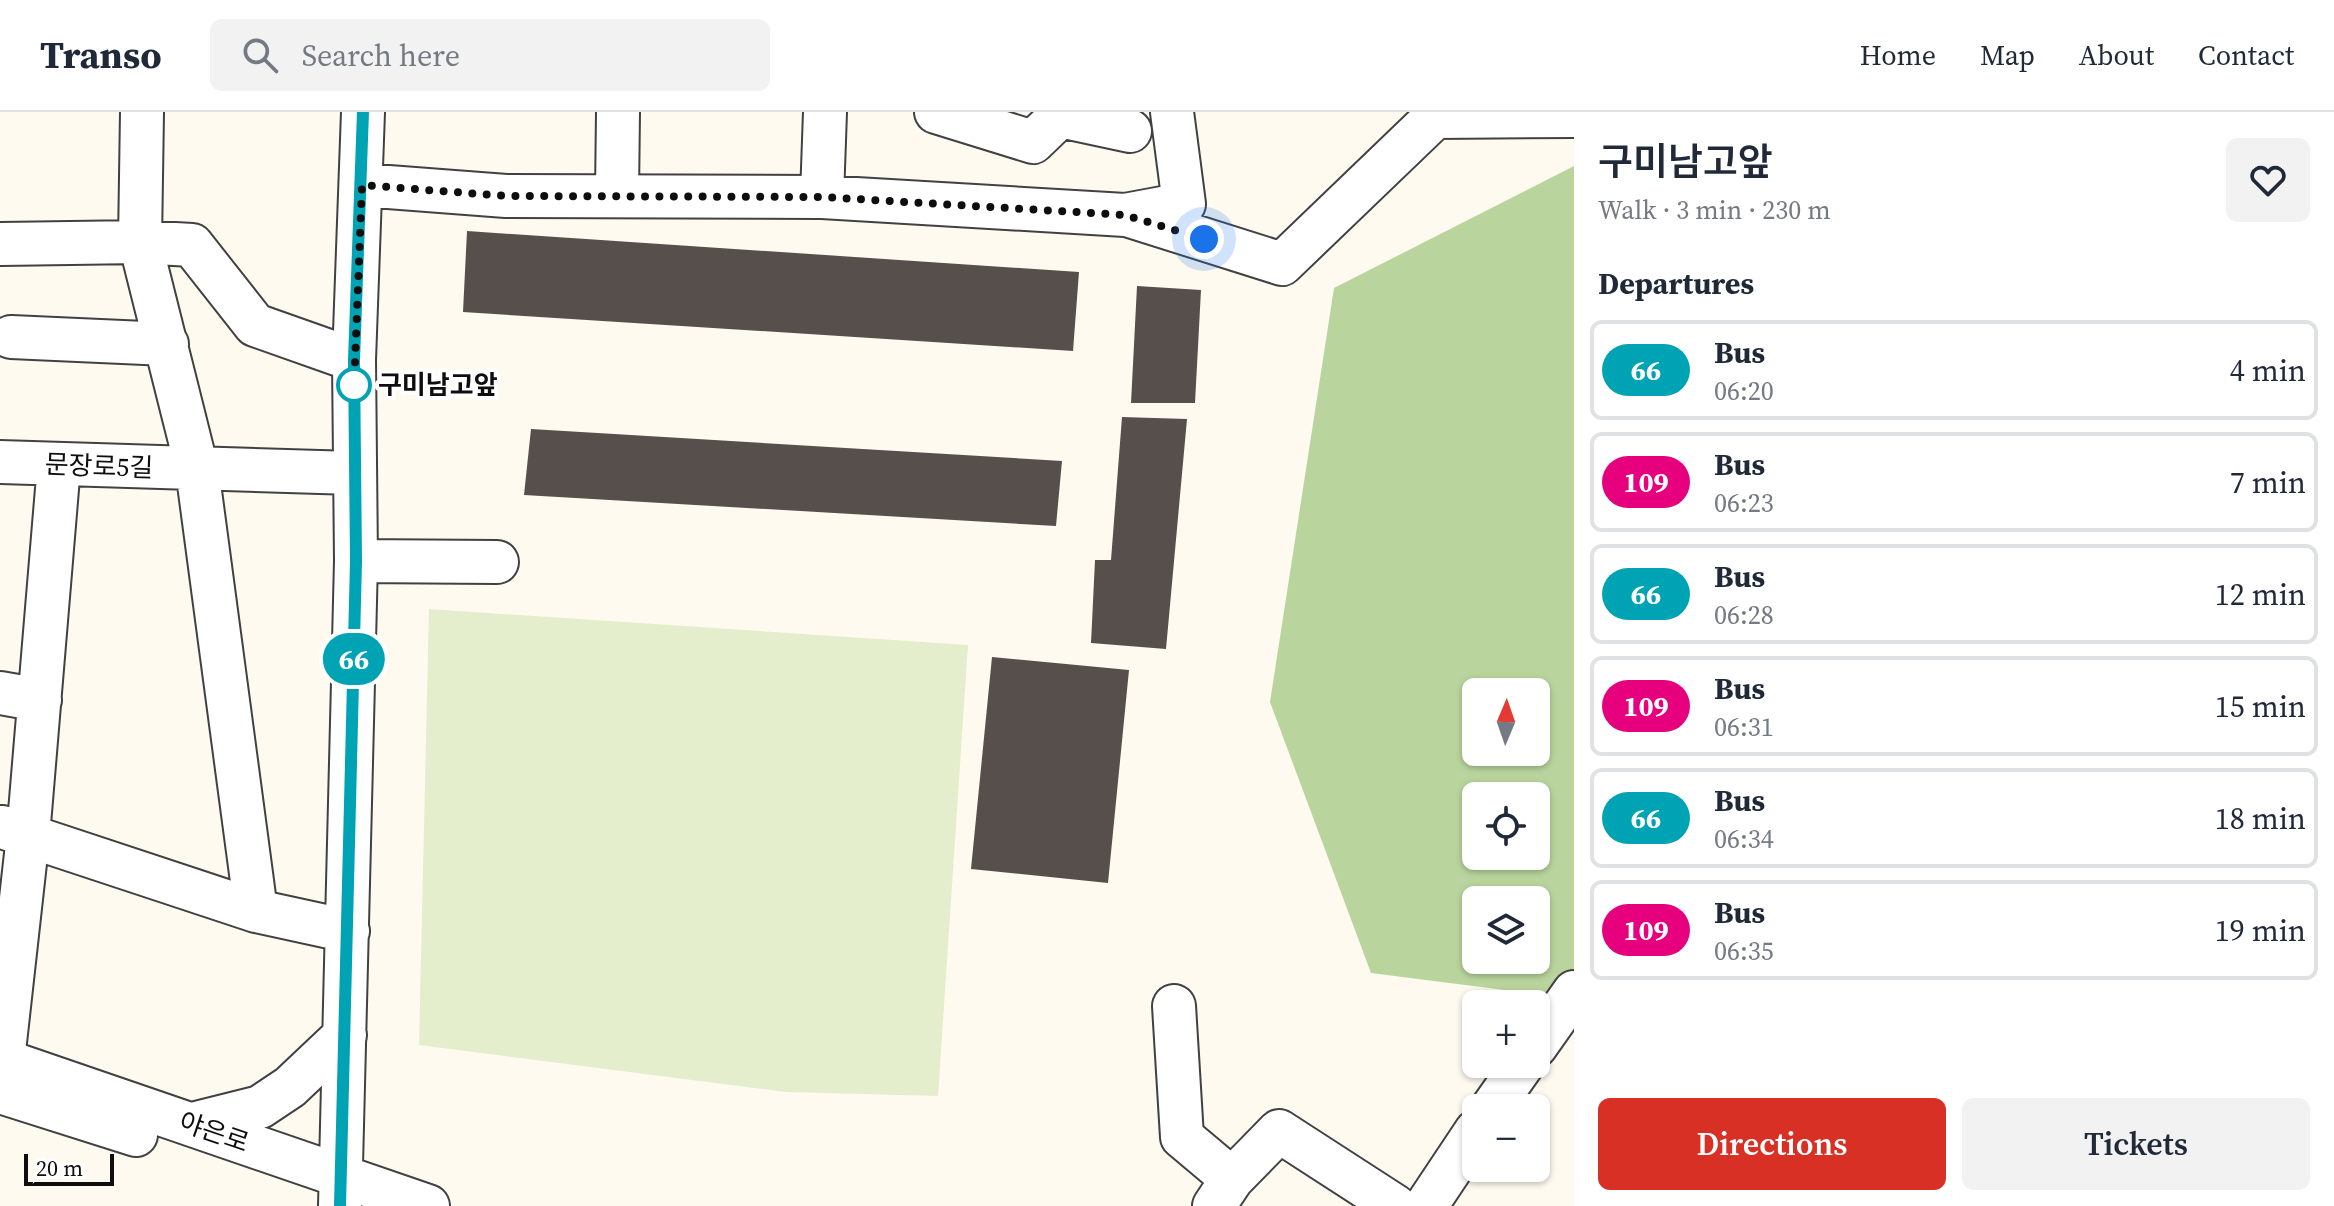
<!DOCTYPE html>
<html lang="en">
<head>
<meta charset="utf-8">
<style>
  :root { --surface:#fff; --page:#f2f2f3; --text:#1f2937; --muted:#747a83; --line:#e0e1e3; --accent:#d93025 }
  body { margin:0; font-family:"Source Serif 4","Noto Sans KR",serif; background:var(--page); color:var(--text); height:100vh; display:flex; flex-direction:column; font-size:30px; white-space:nowrap }
  * { box-sizing:border-box; margin:0 }
  p { font-size:26px; color:var(--muted) }
  .icon { flex:none; width:44px; height:44px; fill:none; stroke:currentColor; stroke-width:2; stroke-linecap:round; stroke-linejoin:round }
  .map { position:relative; flex:1; overflow:hidden }
  .panel { display:flex; flex-direction:column; background:var(--surface); width:760px }
  .panel>* { flex:none }
  .badge { padding:0 16px; border-radius:26px; font-size:28px; line-height:52px }
  .needle { width:52px; rotate:2deg }
  .buttons { position:absolute; left:1462px; top:566px; display:grid; gap:16px }
  .buttons a { display:grid; place-items:center; width:88px; height:88px; border-radius:12px; background:var(--surface); box-shadow:0 2px 6px #0004; font-size:40px }
  .scale { position:absolute; left:24px; bottom:20px; width:90px; box-sizing:border-box; padding-left:8px; border:4px solid #0e0e0e; border-top:0; font-size:22px; line-height:28px; white-space:nowrap; color:#0e0e0e; -webkit-text-stroke:6px #fff; paint-order:stroke }
  .you { position:absolute; width:40px; height:40px; margin:-20px; border:6px solid #fff; border-radius:50%; background:#1a73e8; box-shadow:0 0 0 12px #1a73e833 }
  .map>.badge { position:absolute; translate:-50% -50%; box-shadow:0 0 0 4px #fff }
  h2 { padding:0 24px; font-size:30px; line-height:72px }
  .round { display:grid; place-items:center; flex:none; width:84px; height:84px; border-radius:12px; background:var(--page) }
  .head { display:flex; align-items:center; justify-content:space-between; height:136px; padding:0 24px }
  h1 { font-size:38px; font-weight:600; line-height:60px }
  .action { display:flex; gap:16px; margin-top:auto; padding:16px 24px }
  .action a { flex:1; height:92px; border-radius:12px; background:var(--accent); color:#fff; font-size:32px; font-weight:600; line-height:92px; text-align:center }
  .action a+a { background:var(--page); color:var(--text) }
  ul { padding:0; list-style:none }
  li { display:flex; align-items:center; gap:24px; height:100px; margin:0 16px 12px; padding:0 8px; border:4px solid var(--line); border-radius:12px }
  li div { flex:1 }
  li b { display:block; font-size:30px }
  li em { font-style:normal }
  li .badge { min-width:88px; font-weight:700; text-align:center }
  header { display:flex; align-items:center; gap:48px; box-sizing:border-box; height:112px; padding:0 40px; background:var(--surface); border-bottom:2px solid var(--line) }
  header strong { font-size:38px }
  nav { display:flex; gap:44px; margin-inline-start:auto; font-size:28px }
  .search { width:560px; height:72px; background:var(--page); display:flex; align-items:center; gap:20px; box-sizing:border-box; padding:0 28px; border-radius:12px; color:var(--muted); font-size:30px }
  main { display:flex; flex:1; min-height:0 }
  .map>svg:first-child { display:block }
  .forest { fill:#b9d59d; fill-rule:evenodd }
  .pitch { fill:#e4eecd }
  .building { fill:#564f4b }
  .lines { fill:none; stroke-linecap:round; stroke-linejoin:round }
  .minor-casing { stroke:#414141; stroke-width:46 }
  .minor { stroke:#fff; stroke-width:42 }
  .line-casing { stroke:#fff; stroke-width:18 }
  .line { stroke:#00a3b4; stroke-width:12 }
  .walk { stroke:#0e0e0e; stroke-width:8; stroke-dasharray:0 14.4 }
  .stop-dot { fill:#fff; stroke:#00a3b4; stroke-width:4 }
  .labels { text-anchor:middle; dominant-baseline:central; stroke-width:8; stroke-linejoin:round; paint-order:stroke }
  .stop-label { font-size:26px; font-weight:bold; fill:#0e0e0e; stroke:#fff; text-anchor:start }
  .street-label { font-size:26px; fill:#0e0e0e; stroke:#fff }
</style>
</head>
<body>
<header>
<strong>Transo</strong>
<div class="search"><svg class="icon" aria-label="search" viewBox="0 0 24 24"><circle cx="10" cy="10" r="6"/><path d="M15 15l6 6"/></svg>Search here</div>
<nav><a>Home</a><a>Map</a><a>About</a><a>Contact</a></nav>
</header>
<main>
<div class="map">
<svg width="1574" height="1094" viewBox="0 0 1574 1094">
  <rect width="100%" height="100%" fill="#fefaf0"/>
  <path class="forest" d="M1574,54V887L1371,861L1270,590L1334,176ZM1476,580H1536V640H1476ZM1476,684H1536V744H1476ZM1476,788H1536V848H1476Z"/>
  <path class="pitch" d="M429,497L968,533L938,984L786,980L419,933Z"/>
  <path class="building" d="M467,119L1079,160L1073,239L463,200Z
    M1137,174L1201,178L1195,291H1131Z
    M1122,305L1187,307L1166,537L1091,531L1095,448H1111Z
    M531,317L1062,349L1056,414L524,383Z
    M992,545L1129,558L1108,771L971,757Z"/>
  <g class="lines">
    <defs>
      <path id="minor" d="M142,0L140,130L197,357L256,799L348,819
        M936,0L1033,30L1060,4L1130,19
        M362,73L506,84L822,85L1125,103L1184,92L1172,0
        M617,82L618,0
        M822,85L825,0
        M1130,104L1282,152L1435,5L1574,4
        M0,132L140,130L192,133L255,213L354,248
        M11,225L167,232
        M0,350L353,361
        M356,449L497,450
        M0,581L40,588
        M2,715L256,799
        M1174,894L1182,1025L1232,1067
        M1536,934L1574,880
        M0,947L428,1094
        M3,948L28,724L59,353
        M0,980L136,1023
        M1492,996L1523,952
        M192,1012L260,995L290,975L345,923
        M340,1094L356,449L354,248L363,0
        M1214,1094L1232,1067L1279,1019L1395,1094
        M1426,1094L1476,1019"/>
    </defs>
    <use href="#minor" class="minor-casing"/>
    <use href="#minor" class="minor"/>
  </g>
  <g class="lines">
    <defs>
      <path id="line" d="M340,1094L356,449L354,248L363,0"/>
    </defs>
    <use href="#line" class="line-casing"/>
    <use href="#line" class="line"/>
    <path class="walk" d="M354,273V276L362,73L506,84L822,85L1125,103L1204,127"/>
  </g>
  <circle class="stop-dot" cx="354" cy="273" r="16"/>
  <g class="labels">
    <g class="stop-label">
      <text x="378" y="273">구미남고앞</text>
    </g>
    <g class="street-label">
      <text transform="translate(99 354) rotate(2)">문장로5길</text>
      <text transform="translate(214 1020) rotate(19)">야은로</text>
    </g>
  </g>
</svg>
<div class="buttons">
<a><svg class="needle" viewBox="-14 -14 28 28"><path d="M0-13l5 13h-10z" fill="#e53935"/><path d="M0 13l5-13h-10z" fill="#747a83"/></svg></a>
<a><svg class="icon" aria-label="locate" viewBox="0 0 24 24"><circle cx="12" cy="12" r="6"/><path d="M12 2v4M12 18v4M2 12h4M18 12h4"/></svg></a>
<a><svg class="icon" aria-label="layers" viewBox="0 0 24 24"><path d="M12 4l9 5-9 5-9-5zM3 14l9 5 9-5"/></svg></a>
<a>+</a>
<a>−</a>
</div>
<div class="scale">20 m</div>
<div class="you" style="left:1204px;top:127px"></div>
<b class="badge" style="left:354px;top:547px;background:#00a3b4;color:#fff">66</b>
</div>
<section class="panel">
<div class="head"><div><h1>구미남고앞</h1><p>Walk · 3 min · 230 m</p></div><a class="round"><svg class="icon" aria-label="heart" viewBox="0 0 24 24"><path d="M12 20l-8-8c-3-5 5-10 8-4 3-6 11-1 8 4z"/></svg></a></div>
<h2>Departures</h2>
<ul>
<li><span class="badge" style="background:#00a3b4;color:#fff">66</span><div><b>Bus</b><p>06:20</p></div><em>4 min</em></li>
<li><span class="badge" style="background:#e6007e;color:#fff">109</span><div><b>Bus</b><p>06:23</p></div><em>7 min</em></li>
<li><span class="badge" style="background:#00a3b4;color:#fff">66</span><div><b>Bus</b><p>06:28</p></div><em>12 min</em></li>
<li><span class="badge" style="background:#e6007e;color:#fff">109</span><div><b>Bus</b><p>06:31</p></div><em>15 min</em></li>
<li><span class="badge" style="background:#00a3b4;color:#fff">66</span><div><b>Bus</b><p>06:34</p></div><em>18 min</em></li>
<li><span class="badge" style="background:#e6007e;color:#fff">109</span><div><b>Bus</b><p>06:35</p></div><em>19 min</em></li>
</ul>
<div class="action"><a>Directions</a><a>Tickets</a></div>
</section>
</main>
</body>
</html>
